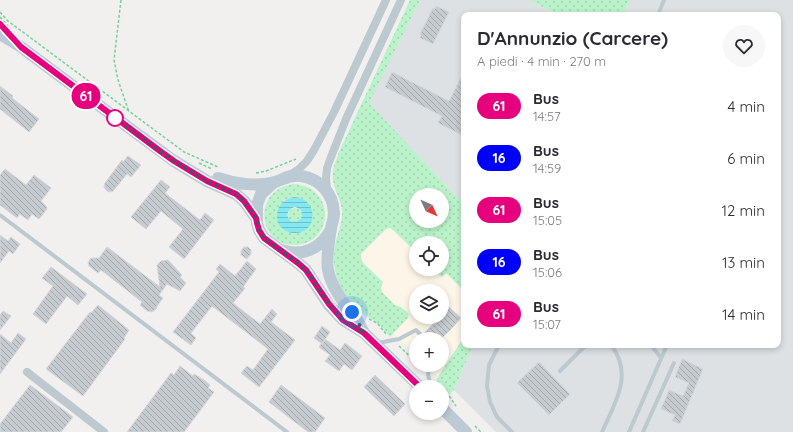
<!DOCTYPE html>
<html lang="it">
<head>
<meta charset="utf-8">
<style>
  :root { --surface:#fff; --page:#f7f7f7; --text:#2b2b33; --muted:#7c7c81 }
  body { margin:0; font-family:Quicksand,sans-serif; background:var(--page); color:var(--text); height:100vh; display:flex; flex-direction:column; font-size:15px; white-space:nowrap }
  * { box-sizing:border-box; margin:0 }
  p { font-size:13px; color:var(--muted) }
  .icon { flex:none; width:22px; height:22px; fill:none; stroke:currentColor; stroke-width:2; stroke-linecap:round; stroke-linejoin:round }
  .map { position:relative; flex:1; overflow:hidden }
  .details { position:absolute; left:461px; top:12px; width:320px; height:336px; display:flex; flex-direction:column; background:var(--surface); border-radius:8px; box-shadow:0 2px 6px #0003 }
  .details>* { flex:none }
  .badge { padding:0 8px; border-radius:13px; font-size:14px; line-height:26px }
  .needle { width:26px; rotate:134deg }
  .controls { position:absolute; left:409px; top:188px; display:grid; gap:8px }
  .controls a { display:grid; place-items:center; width:40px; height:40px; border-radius:50%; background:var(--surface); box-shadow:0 2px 6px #0003; font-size:20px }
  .you { position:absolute; width:20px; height:20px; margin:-10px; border:3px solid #fff; border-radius:50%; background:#1a73e8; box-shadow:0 0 0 6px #1a73e833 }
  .map>.badge { position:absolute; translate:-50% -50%; box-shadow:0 0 0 2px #fff }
  .round { display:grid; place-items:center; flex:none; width:42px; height:42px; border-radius:21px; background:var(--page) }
  .summary { display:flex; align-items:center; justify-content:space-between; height:68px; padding:0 16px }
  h1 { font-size:19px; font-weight:800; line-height:30px }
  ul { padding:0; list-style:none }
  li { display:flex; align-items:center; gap:12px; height:52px; padding:0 16px }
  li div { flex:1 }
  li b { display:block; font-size:15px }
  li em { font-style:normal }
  li .badge { min-width:44px; font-weight:700; text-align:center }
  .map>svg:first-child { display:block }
  .commercial { fill:#fdf5e8; fill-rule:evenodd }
  .airport { fill:#dee1e4 }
  .grass { fill:url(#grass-dots); fill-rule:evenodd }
  .water { fill:url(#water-rules); fill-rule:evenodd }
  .building { fill:url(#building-back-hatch); stroke:#d3d6db }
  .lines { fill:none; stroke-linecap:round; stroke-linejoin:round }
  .path { stroke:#70d498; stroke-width:1.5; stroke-dasharray:3 2; stroke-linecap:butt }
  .lane { stroke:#bcc9cf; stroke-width:4 }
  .street { stroke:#bcc9cf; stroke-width:8 }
  .secondary { stroke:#bbcad5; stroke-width:12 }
  .line-casing { stroke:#fff; stroke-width:9 }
  .line { stroke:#e6007e; stroke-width:6 }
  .walk { stroke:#46555e; stroke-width:4; stroke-dasharray:0 7.2 }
  .stop-dot { fill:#fff; stroke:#e6007e; stroke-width:2 }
</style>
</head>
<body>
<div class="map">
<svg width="793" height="432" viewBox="0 0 793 432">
  <defs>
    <pattern id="grass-dots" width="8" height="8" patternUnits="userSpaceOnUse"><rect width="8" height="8" fill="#baf3ca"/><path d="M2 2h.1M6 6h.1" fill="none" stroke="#a1d2b0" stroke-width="1.8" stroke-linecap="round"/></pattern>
    <pattern id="water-rules" width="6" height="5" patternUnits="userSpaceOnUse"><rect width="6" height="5" fill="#84e8f3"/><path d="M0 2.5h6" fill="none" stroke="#6ebfc8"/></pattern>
    <pattern id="building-back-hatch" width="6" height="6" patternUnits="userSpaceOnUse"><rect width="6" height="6" fill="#c6cbcf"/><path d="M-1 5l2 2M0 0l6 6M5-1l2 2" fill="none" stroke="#a3a8ab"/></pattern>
  </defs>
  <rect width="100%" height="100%" fill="#f2efef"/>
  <path class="commercial" d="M388,228H390L394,231L416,252V269H433L442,277L446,273L464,291V337L438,377L426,365H442V339H416V355L393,333L408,318L403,308L395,306L382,292L381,287L383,282L361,260V254L386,229ZM416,291H442V317H416Z"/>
  <path class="airport" d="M420,0H529L559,15H464V205L368,103Z
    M630,0H793V432H496L454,390L473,345H778V15H623Z"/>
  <path class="grass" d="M410,0H420L369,103L464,205V291L446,273L442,277L433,269H442V243H416V252L394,231L390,228L386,229L361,254V258L363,263L383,282L381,287L382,292L395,305L401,307L409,314L408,318L390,337C386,332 382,327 377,323C374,320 369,318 365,315C345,299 332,279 334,252C335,238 343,225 342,211C341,198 331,186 333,173C333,166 337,159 339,152ZM416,195H442V221H416Z
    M529,0H630L623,15H559Z
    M294,184C337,187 334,245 294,245C257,245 252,189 294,184ZM294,197H298L313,217L310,225L278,222C275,210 282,199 294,197Z
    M288 215a7 7 0 1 1 14 0a7 7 0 1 1-14 0Z
    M464,337V345H473L454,390L449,394L436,380Z"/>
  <path class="water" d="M294,197C318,198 319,232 296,233C273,234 269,202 294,197ZM295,207C311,212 296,229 289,219C285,213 290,208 295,207Z"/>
  <path class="building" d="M436,6L449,12L433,44L420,38L421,35L420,34L433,8L435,9Z
    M392,72L449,101L464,72V136L438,123L442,116L385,87Z
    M0,86L13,96L12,98L39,119L29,132L0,109Z
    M128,156L141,165L131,177L127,174L113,191L110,192L107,191L104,187L105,183L122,160L123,162Z
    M5,169L26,185L34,175L51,188L41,201L46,206L47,209L39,219L32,214L28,220L20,214L17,218L0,205V175Z
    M161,180L170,187L165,193L200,220L205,213L214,220L184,259L169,247L183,229L161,211L146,229L131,217Z
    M0,235L8,241L11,237L20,244L13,254L9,251L0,263Z
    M107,247L160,287L157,265L161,261L168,260L182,275L180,277L186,283L180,291L167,284L159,295L163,298L157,306L156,309L152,312L147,311L140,305L142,302L101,270L98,273L89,266L88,263L90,259L92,258H99Z
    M244,247H248L251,250V254L247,259L241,255V251Z
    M247,261L256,269L243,287L245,288L233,303L260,324L272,309L277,314L271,322L295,340L259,387L241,373L247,366L253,370L268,349L212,306L191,333L196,338L191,345L173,332L219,272L216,269L220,264L235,276Z
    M51,267L87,294L78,305L67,296L46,324L33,314L53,286L42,278Z
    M98,305L129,330L124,338L125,339L83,396L46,369L90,312L91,313Z
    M449,307L461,318L451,329L441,339H418L419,338H422L424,337V333L440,317H442V315Z
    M3,311L11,316L0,330V315Z
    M322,326L330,332L322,344L314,338Z
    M18,333L26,339L0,374V334L11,343Z
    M325,339L340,350L345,343L362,356L352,370L344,364L339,371L325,361L330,355L319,347Z
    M682,359L703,369L680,424L672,421L675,415L661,409L669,390L683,396L689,383L675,377Z
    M539,362L570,394L549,415L517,383Z
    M180,366L193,376L194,374L204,380L210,385L208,388L214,392L184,432H127L171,373L174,375Z
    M375,375L405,404L394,416L364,387Z
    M30,385L73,417L61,432H0V424Z
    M281,385L325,418L315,432H308L269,402Z"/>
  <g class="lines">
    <path class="path" d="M121,0L114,60L118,80L129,112
      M0,12L8,21L184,152L218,167
      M0,17L8,26
      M199,163L212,169
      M256,173L266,171L296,159
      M369,319L377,323L387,335
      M399,346L416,362
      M419,365L424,369
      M442,389L450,397L456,406
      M475,426L481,432"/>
    <path class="lane" d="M658,15L664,0
      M0,215L287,432
      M378,343L399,339L416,330L421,335
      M499,345L489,365L487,386L490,402L497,417L512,432
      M651,345L661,358
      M560,371L586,345
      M431,387L428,374L432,365
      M602,432C615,403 634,374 611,345
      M629,432L667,345
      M643,432L674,363"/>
    <path class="street" d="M288,176L299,169L307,161L314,150L334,112L386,0
      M327,190L326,178L327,168L331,157L346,119L401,0
      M27,372L104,432"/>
    <path class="secondary" d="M0,34L21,47L132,130L174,161L207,181L236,194L244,201L256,218
      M218,178C235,184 257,187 275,182C284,179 291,174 301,176C320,179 333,193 334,213C334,218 332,223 331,228C329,240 326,258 328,270C330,282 337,293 344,303C346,306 350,309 352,312C357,318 360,326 364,333
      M274,182L261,194L257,205V223L259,230L264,238L298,263L306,270L329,305L343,320L364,333L420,387
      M282,250C302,257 320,249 330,231
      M442,408L466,432"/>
  </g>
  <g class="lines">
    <defs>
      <path id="line" d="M0,24L21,47L160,151L174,161L207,181L236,194L244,201L256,218L257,223L259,230L264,238L298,263L306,270L329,304L343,320L364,333L420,387"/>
    </defs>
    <use href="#line" class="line-casing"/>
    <use href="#line" class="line"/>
    <path class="walk" d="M115,118L174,161L207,181L236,194L244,201L256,218L257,223L259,230L264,238L298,263L306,270L329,304L343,320L364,333L352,312"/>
  </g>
  <circle class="stop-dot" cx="115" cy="118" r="8"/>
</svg>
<div class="controls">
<a><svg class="needle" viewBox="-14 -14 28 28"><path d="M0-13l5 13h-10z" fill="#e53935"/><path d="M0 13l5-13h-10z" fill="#7c7c81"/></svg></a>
<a><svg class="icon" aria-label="locate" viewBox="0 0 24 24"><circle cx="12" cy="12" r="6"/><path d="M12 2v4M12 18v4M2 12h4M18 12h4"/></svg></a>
<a><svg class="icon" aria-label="layers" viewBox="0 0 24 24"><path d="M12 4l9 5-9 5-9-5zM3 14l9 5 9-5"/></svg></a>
<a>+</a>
<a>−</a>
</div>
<div class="you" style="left:352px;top:312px"></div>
<b class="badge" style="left:86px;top:96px;background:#e6007e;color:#fff">61</b>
<section class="details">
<div class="summary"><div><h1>D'Annunzio (Carcere)</h1><p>A piedi · 4 min · 270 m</p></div><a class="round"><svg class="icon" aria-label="heart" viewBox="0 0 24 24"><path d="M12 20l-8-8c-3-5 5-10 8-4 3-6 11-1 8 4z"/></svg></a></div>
<ul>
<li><span class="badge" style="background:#e6007e;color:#fff">61</span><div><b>Bus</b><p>14:57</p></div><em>4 min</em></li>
<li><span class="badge" style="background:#00f;color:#fff">16</span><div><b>Bus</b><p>14:59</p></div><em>6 min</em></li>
<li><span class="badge" style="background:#e6007e;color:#fff">61</span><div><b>Bus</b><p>15:05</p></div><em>12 min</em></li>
<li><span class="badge" style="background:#00f;color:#fff">16</span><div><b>Bus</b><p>15:06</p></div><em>13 min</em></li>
<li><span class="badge" style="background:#e6007e;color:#fff">61</span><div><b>Bus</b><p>15:07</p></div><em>14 min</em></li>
</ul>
</section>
</div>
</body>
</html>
